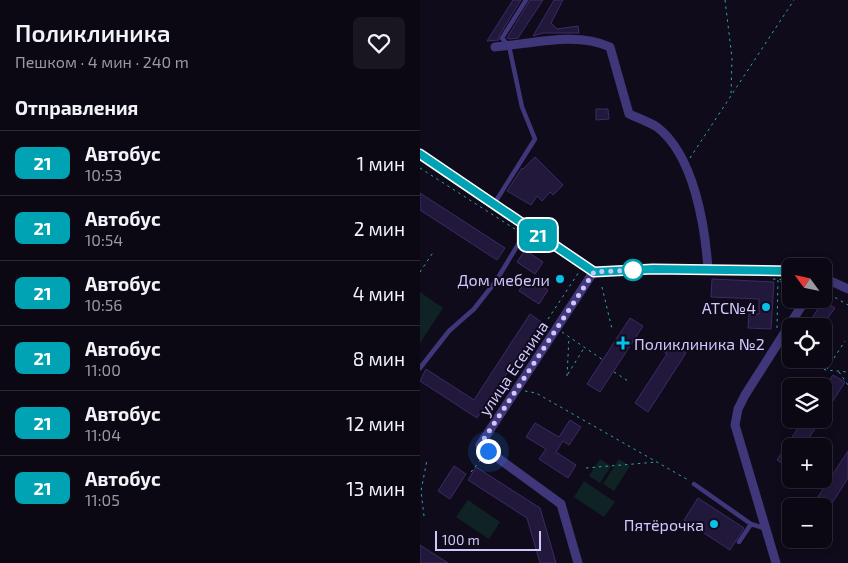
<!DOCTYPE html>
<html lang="ru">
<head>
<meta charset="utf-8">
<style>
  :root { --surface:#0b0814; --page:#191622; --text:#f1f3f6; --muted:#9a9aa0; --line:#2b2934 }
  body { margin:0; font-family:"Exo 2",sans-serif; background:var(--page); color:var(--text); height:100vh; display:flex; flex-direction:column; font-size:19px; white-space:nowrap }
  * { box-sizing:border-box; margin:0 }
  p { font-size:16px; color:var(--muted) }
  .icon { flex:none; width:28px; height:28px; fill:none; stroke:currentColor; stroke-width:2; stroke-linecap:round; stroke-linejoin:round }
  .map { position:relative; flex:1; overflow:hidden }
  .sheet { display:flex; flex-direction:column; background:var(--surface); width:420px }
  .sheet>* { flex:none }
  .badge { padding:0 10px; border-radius:8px; font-size:18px; line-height:32px }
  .needle { width:32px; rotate:303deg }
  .fabs { position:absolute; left:362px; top:258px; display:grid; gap:10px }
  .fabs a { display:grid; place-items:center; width:50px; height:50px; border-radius:8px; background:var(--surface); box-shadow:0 2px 8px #0003,0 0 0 1px var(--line); font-size:25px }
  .scale { position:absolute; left:15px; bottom:12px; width:106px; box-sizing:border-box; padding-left:5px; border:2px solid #d2c7fd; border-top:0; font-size:14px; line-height:18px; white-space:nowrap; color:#d2c7fd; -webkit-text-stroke:4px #0f0b1b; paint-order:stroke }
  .you { position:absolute; width:25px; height:25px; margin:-12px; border:4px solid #fff; border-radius:50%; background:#1a73e8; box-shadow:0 0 0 8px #1a73e833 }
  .map>.badge { position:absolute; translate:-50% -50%; box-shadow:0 0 0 2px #fff }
  h2 { padding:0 15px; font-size:19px; line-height:45px }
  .round { display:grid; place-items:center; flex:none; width:52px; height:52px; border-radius:8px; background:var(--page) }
  .headline { display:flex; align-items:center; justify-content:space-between; height:85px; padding:0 15px }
  h1 { font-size:24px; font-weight:600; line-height:38px }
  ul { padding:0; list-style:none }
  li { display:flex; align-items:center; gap:15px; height:65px; padding:0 15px; border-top:1px solid var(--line) }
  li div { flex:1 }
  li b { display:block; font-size:19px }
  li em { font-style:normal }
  li .badge { min-width:55px; font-weight:700; text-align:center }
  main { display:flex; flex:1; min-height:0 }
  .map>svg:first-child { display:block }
  .park { fill:#0f2325 }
  .building { fill:#22183b; stroke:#3c2b67 }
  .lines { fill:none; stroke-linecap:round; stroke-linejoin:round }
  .path { stroke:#2fa6a9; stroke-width:1; stroke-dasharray:2.5 4; stroke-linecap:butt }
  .lane { stroke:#3f3779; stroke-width:4.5 }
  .street { stroke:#3f3779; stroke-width:9 }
  .line-casing { stroke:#fff; stroke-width:11 }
  .line { stroke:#00a3b4; stroke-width:8 }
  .walk { stroke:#d2c7fd; stroke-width:5; stroke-dasharray:0 9 }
  .stop-dot { fill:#fff; stroke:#00a3b4; stroke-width:2.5 }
  .poi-dot { fill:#06c0ea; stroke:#0f0b1b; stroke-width:2 }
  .labels { text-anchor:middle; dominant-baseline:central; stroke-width:4; stroke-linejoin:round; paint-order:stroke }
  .poi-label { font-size:16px; fill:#d2c7fd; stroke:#0f0b1b; text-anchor:end }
  .street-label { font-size:16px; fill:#d2c7fd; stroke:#0f0b1b }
</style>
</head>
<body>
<main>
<section class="sheet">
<div class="headline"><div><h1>Поликлиника</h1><p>Пешком · 4 мин · 240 m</p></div><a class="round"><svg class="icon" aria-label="heart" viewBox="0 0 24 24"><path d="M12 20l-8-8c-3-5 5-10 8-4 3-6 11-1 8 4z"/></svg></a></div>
<h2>Отправления</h2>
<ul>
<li><span class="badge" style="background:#00a3b4;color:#fff">21</span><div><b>Автобус</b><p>10:53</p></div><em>1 мин</em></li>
<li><span class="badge" style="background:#00a3b4;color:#fff">21</span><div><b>Автобус</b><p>10:54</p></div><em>2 мин</em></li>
<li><span class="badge" style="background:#00a3b4;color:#fff">21</span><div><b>Автобус</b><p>10:56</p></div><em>4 мин</em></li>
<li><span class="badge" style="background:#00a3b4;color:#fff">21</span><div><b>Автобус</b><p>11:00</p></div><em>8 мин</em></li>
<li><span class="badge" style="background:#00a3b4;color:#fff">21</span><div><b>Автобус</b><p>11:04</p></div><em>12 мин</em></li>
<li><span class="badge" style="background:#00a3b4;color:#fff">21</span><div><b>Автобус</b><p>11:05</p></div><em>13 мин</em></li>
</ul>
</section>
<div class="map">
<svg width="428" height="563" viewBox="0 0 428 563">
  <rect width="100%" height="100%" fill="#0f0b1b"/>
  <path class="park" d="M0,292L23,308L0,343Z
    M180,459L191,466L180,483L169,476Z
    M199,459L210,466L194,491L183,484Z
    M164,481L195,502L184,517L154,497Z
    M48,500L80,522L69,539L36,517Z"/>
  <path class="building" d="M93,0H101L79,36V40L67,41Z
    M110,0H123L98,38L90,39L87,38Z
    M134,0H143L131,23L137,29L158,26L159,33H123L113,36Z
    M176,109H188L189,119L176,120Z
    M115,157L143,185L133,195L130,192L122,201L117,196L111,205L87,191L102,168L103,169Z
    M0,193L85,248L77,260L0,210Z
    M105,250L123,262L115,274L97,262Z
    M108,277L128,290L119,304L99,291Z
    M292,279L354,282L351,329L328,328L329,314H339V299L291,297Z
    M403,301L415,308L402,326H387Z
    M110,314L121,322L57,418L0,381L6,369L54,400Z
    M210,318L223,326L180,392L167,384Z
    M251,344L266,353L228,412L215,403L247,354L245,353Z
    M413,375L425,382L404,415V388Z
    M384,419H401L384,446H371V469L357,460Z
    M150,420L161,427L149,445L143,441L136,452L156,465L148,478L119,459L126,449L106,437L115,423L139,437Z
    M428,451V478L404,516V506H392Z
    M34,466L46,474L30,499L18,491Z
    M56,467L120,508L136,563H120L107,518L48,480Z
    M278,498L324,528L310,550L264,520Z
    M0,545L28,563H0Z"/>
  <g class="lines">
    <path class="path" d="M305,0L312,58L311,94
      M270,158L374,0
      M0,168L98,231
      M108,237L126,249
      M0,272L14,251
      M353,279L371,280
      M182,287L192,329
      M404,291L428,305
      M128,319L159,272
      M357,328L358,279L371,291
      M142,332L183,360
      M362,353L364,357L371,358
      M373,359L406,370L428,372
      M407,369L425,341
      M194,372L208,381
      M419,372L428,385
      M148,374L164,348
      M147,376L149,337
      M105,391L116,393L270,481
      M166,468L237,462
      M51,472L63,457
      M4,516L1,491L7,460"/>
    <path class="lane" d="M74,204L115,139L102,107L89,46L82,38L106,0
      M0,368L29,331L54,309L76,281L108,228
      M274,484L331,524L344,528
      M319,542L331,524"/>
    <path class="street" d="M75,47C111,44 156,31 190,47L209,114C218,118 229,122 237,127C274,155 285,226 288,269
      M0,154L174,271L233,269L371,271
      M404,278L428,289
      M158,563L141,504L60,445L174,271
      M356,563L315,425L318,409L325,395L386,299"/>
  </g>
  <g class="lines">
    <defs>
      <path id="line" d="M0,154L174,272L233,269L371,271"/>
    </defs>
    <use href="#line" class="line-casing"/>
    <use href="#line" class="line"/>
    <path class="walk" d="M68,451L60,445L174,272L213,270"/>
  </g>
  <circle class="stop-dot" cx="213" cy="270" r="10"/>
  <g class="poi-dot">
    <circle cx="140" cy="279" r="5"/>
    <circle cx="346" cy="307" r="5"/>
    <path d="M200.5 335.5h5v5h5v5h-5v5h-5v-5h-5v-5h5z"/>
    <circle cx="294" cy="524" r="5"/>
  </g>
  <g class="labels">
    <g class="poi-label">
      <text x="130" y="279">Дом мебели</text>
      <text x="336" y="307">АТС№4</text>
      <text x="214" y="343" text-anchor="start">Поликлиника №2</text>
      <text x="284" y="524">Пятёрочка</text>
    </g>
    <g class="street-label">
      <text transform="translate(93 368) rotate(-56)">улица Есенина</text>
    </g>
  </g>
</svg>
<div class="fabs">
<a><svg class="needle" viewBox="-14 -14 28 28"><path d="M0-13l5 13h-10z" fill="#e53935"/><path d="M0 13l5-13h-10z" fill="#9a9aa0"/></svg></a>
<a><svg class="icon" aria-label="locate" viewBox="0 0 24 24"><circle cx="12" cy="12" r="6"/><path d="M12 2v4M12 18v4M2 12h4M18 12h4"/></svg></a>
<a><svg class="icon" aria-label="layers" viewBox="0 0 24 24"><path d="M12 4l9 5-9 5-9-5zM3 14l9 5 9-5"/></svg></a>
<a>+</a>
<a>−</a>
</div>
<div class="scale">100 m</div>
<div class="you" style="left:68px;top:451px"></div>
<b class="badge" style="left:118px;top:235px;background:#00a3b4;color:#fff">21</b>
</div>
</main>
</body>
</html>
